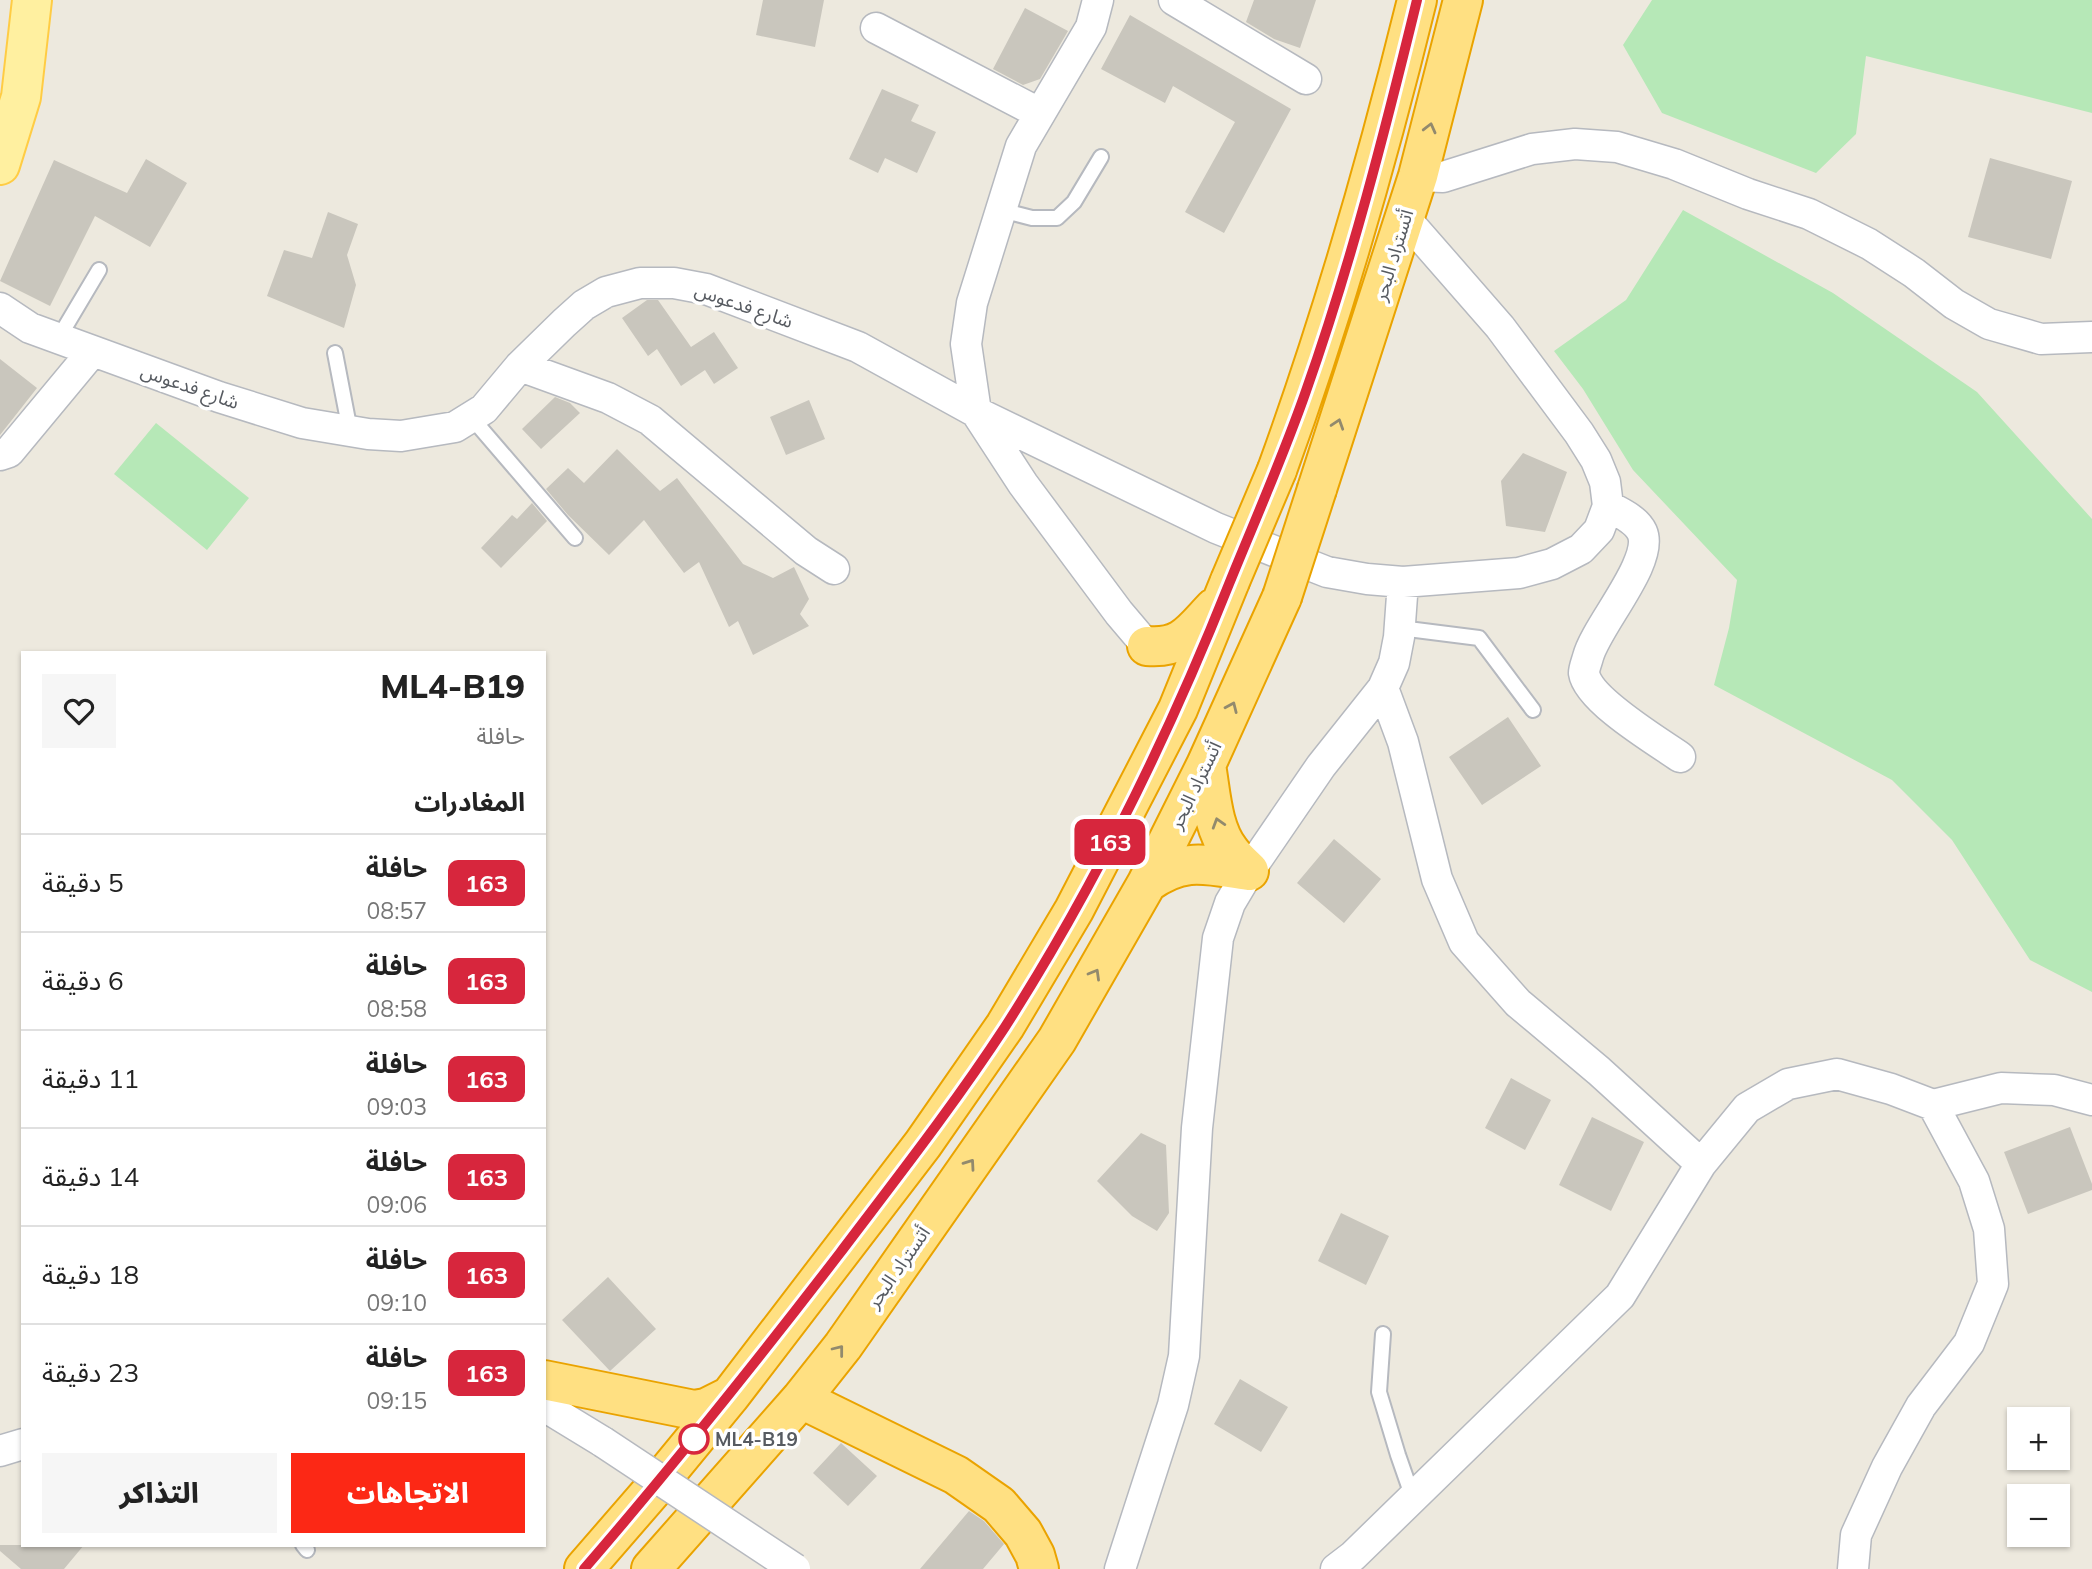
<!DOCTYPE html>
<html lang="ar">
<head>
<meta charset="utf-8">
<style>
  :root { --surface:#fff; --page:#f6f6f6; --text:#222; --muted:#767676; --line:#e0e0e0; --accent:#fc2815 }
  body { margin:0; font-family:Mulish,"Noto Sans Arabic",sans-serif; background:var(--page); color:var(--text); direction:rtl; height:100vh; display:flex; flex-direction:column; font-size:26px; white-space:nowrap }
  * { box-sizing:border-box; margin:0 }
  p { font-size:23px; color:var(--muted) }
  .icon { flex:none; width:38px; height:38px; fill:none; stroke:currentColor; stroke-width:2; stroke-linecap:round; stroke-linejoin:round }
  .map { position:relative; flex:1; overflow:hidden; direction:ltr }
  .drawer { position:absolute; left:21px; top:651px; width:525px; height:896px; display:flex; flex-direction:column; background:var(--surface); border-radius:0px; box-shadow:0 2px 5px #0004; direction:rtl }
  .drawer>* { flex:none }
  .badge { padding:0 14px; border-radius:10px; font-size:24px; line-height:46px }
  .tools { position:absolute; left:2007px; top:1407px; display:grid; gap:14px }
  .tools a { display:grid; place-items:center; width:63px; height:63px; border-radius:0px; background:var(--surface); box-shadow:0 2px 5px #0004; font-size:35px }
  .map>.badge { position:absolute; translate:-50% -50%; box-shadow:0 0 0 4px #fff }
  h2 { padding:0 21px; font-size:26px; line-height:63px }
  .round { display:grid; place-items:center; flex:none; width:74px; height:74px; border-radius:0px; background:var(--page) }
  .overview { display:flex; align-items:center; justify-content:space-between; height:119px; padding:0 21px }
  h1 { font-size:33px; font-weight:800; line-height:52px }
  .cta { display:flex; gap:14px; margin-top:auto; padding:14px 21px }
  .cta a { flex:1; height:80px; border-radius:0px; background:var(--accent); color:#fff; font-size:28px; font-weight:800; line-height:80px; text-align:center }
  .cta a+a { background:var(--page); color:var(--text) }
  ul { padding:0; list-style:none }
  li { display:flex; align-items:center; gap:21px; height:98px; padding:0 21px; border-top:2px solid var(--line) }
  li div { flex:1 }
  li b { display:block; font-size:26px }
  li em { font-style:normal }
  li .badge { min-width:77px; font-weight:700; text-align:center }
  .map>svg:first-child { display:block }
  .green { fill:#b6e8b7 }
  .building { fill:#c9c6bd }
  .lines { fill:none; stroke-linecap:round; stroke-linejoin:round }
  .service-casing { stroke:#b6b9bf; stroke-width:18 }
  .minor-casing { stroke:#b6b9bf; stroke-width:33 }
  .primary-casing { stroke:#fc4; stroke-width:42 }
  .motorway-casing { stroke:#eaa300; stroke-width:42 }
  .service { stroke:#fff; stroke-width:14 }
  .minor { stroke:#fff; stroke-width:30 }
  .primary { stroke:#fff0a0; stroke-width:38 }
  .motorway { stroke:#ffe082; stroke-width:38 }
  .minor-bridge-casing { stroke:#b6b9bf; stroke-width:33; stroke-linecap:butt }
  .motorway-bridge-casing { stroke:#eaa300; stroke-width:42; stroke-linecap:butt }
  .minor-bridge { stroke:#fff; stroke-width:30 }
  .motorway-bridge { stroke:#ffe082; stroke-width:38 }
  .oneway { stroke:#928a6d }
  .line-casing { stroke:#fff; stroke-width:16 }
  .line { stroke:#d7263d; stroke-width:10 }
  .stop-dot { fill:#fff; stroke:#d7263d; stroke-width:3.5 }
  .labels { text-anchor:middle; dominant-baseline:central; stroke-width:7; stroke-linejoin:round; paint-order:stroke }
  .street-label { font-size:19px; fill:#575b61; stroke:#fff }
  .stop-label { font-size:19px; font-weight:bold; fill:#575b61; stroke:#fff; text-anchor:start }
</style>
</head>
<body>
<div class="map">
<svg width="2092" height="1569" viewBox="0 0 2092 1569">
  <rect width="100%" height="100%" fill="#ede9de"/>
  <path class="green" d="M1652,0H2092V113L1866,56L1856,134L1816,173L1662,113L1623,45Z
    M1683,210L1833,293L1977,392L2092,519V992L2030,960L1952,840L1892,780L1714,685L1729,628L1737,580L1633,470L1583,389L1554,351L1626,300Z
    M156,423L249,498L207,550L114,474Z"/>
  <path class="building" d="M763,0H824L815,47L756,35Z
    M1254,0H1316L1300,48L1274,39L1246,22Z
    M1025,8L1068,31L1040,79L1023,85L993,69Z
    M1130,15L1291,109L1224,233L1185,212L1235,122L1173,86L1165,103L1101,69Z
    M882,89L919,105L911,121L936,132L917,173L885,158L878,173L849,159Z
    M1990,158L2072,181L2051,259L1968,237Z
    M146,159L187,183L150,247L95,216L50,306L0,281L54,160L127,193Z
    M328,212L358,224L347,255L356,285L344,328L267,296L284,250L312,258Z
    M647,300H658L691,347L714,332L738,368L714,384L705,370L681,386L657,349L648,356L622,318Z
    M0,359L37,388L0,435Z
    M555,397L570,403L580,413L541,449L522,429Z
    M809,400L825,439L786,455L770,417Z
    M617,449L660,491L677,478L743,564L773,578L794,567L809,599L800,614L809,626L753,655L738,621L729,627L699,562L684,573L644,520L609,555L568,515L546,489L568,468L584,483Z
    M1523,453L1567,472L1545,532L1506,526L1501,481Z
    M532,503L547,521L501,568L481,548L512,515L517,519Z
    M1508,717L1541,766L1482,805L1449,757Z
    M1334,839L1381,879L1344,923L1297,883Z
    M1511,1078L1551,1100L1525,1150L1485,1128Z
    M1592,1117L1644,1142L1611,1211L1559,1185Z
    M2070,1127L2092,1184V1190L2028,1214L2004,1152Z
    M1141,1133L1166,1145L1169,1213L1157,1231L1132,1216L1097,1181Z
    M1341,1213L1389,1236L1366,1285L1318,1261Z
    M608,1277L656,1329L610,1371L562,1320Z
    M1240,1379L1288,1407L1261,1452L1214,1424Z
    M841,1443L877,1476L848,1506L813,1473Z
    M969,1511L984,1521L1004,1544L983,1569H920Z
    M0,1545H84L64,1569H21L0,1551Z"/>
  <g class="lines">
    <defs>
      <path id="service" d="M1001,210L1032,218H1057L1074,202L1101,157
        M58,339L99,270
        M335,353L350,431
        M471,417L575,538
        M1400,628L1479,638L1533,710
        M1383,1334L1379,1392L1398,1455L1413,1498
        M303,1545L307,1550"/>
      <path id="minor" d="M1098,0L1091,27L1021,146L972,303L966,344L976,412L1023,484L1119,613L1147,646
        M1174,0L1306,79
        M876,28L1039,113
        M1418,176L1443,177L1532,149L1575,144L1617,147L1674,164L1748,194L1809,214L1869,244L1914,273L1954,304L1989,324L2041,339L2092,337
        M0,308L30,328L219,397L302,423L368,434L401,436L455,427L484,409L520,366L564,323L584,305L606,292L640,283H674L706,289L858,347L976,412L1216,528L1327,572L1367,579L1403,582L1519,573L1552,564L1581,549L1599,530L1608,506L1605,482L1596,460L1579,433L1500,327L1404,217
        M520,366L608,398L650,420L806,551L834,569
        M0,455L9,452L92,352
        M1608,506C1619,512 1636,519 1642,532C1655,561 1596,626 1588,657C1587,661 1584,668 1584,673C1588,700 1657,741 1680,757
        M1383,688L1403,742L1437,879L1464,942L1518,1003L1599,1071L1701,1164
        M544,1406L603,1442
        M0,1451L23,1444
        M1120,1569L1173,1405L1184,1356L1197,1128L1218,938L1230,903L1249,871L1321,766L1383,688L1394,663L1399,637L1403,582
        M1336,1569L1353,1556L1620,1296L1701,1164L1747,1108L1788,1084L1837,1074L1891,1089L1933,1105L2001,1088L2054,1090L2092,1100
        M1853,1569L1856,1535L1887,1467L1921,1406L1969,1343L1993,1284L1989,1229L1974,1181L1933,1105"/>
      <path id="primary" d="M0,165L21,97L32,0"/>
      <path id="motorway" d="M1277,470C1333,316 1378,159 1417,0
        M1317,489L1418,176L1463,0
        M1147,646C1182,649 1191,632 1214,608
        M1206,765C1211,793 1212,828 1230,851C1235,858 1243,865 1249,871
        M1147,883C1184,856 1207,865 1249,871
        M544,1380L694,1410L706,1408L730,1396
        M801,1399L956,1475L999,1505L1023,1533L1035,1555L1039,1569
        M584,1569L656,1486L730,1396L923,1144L1005,1026L1074,910L1178,709L1230,581
        M651,1569L801,1399L843,1346L1057,1040L1147,883L1206,765L1282,597"/>
    </defs>
    <use href="#service" class="service-casing"/>
    <use href="#minor" class="minor-casing"/>
    <use href="#primary" class="primary-casing"/>
    <use href="#motorway" class="motorway-casing"/>
    <use href="#service" class="service"/>
    <use href="#minor" class="minor"/>
    <use href="#primary" class="primary"/>
    <use href="#motorway" class="motorway"/>
    <defs>
      <path id="minor-bridge" d="M603,1442L795,1569"/>
      <path id="motorway-bridge" d="M1230,581L1277,470
        M1282,597L1317,489"/>
    </defs>
    <use href="#minor-bridge" class="minor-bridge-casing"/>
    <use href="#motorway-bridge" class="motorway-bridge-casing"/>
    <use href="#minor-bridge" class="minor-bridge"/>
    <use href="#motorway-bridge" class="motorway-bridge"/>
  </g>
  <defs><path id="oneway-chevron" d="M-2-3.5L2.5 0L-2 3.5" fill="none" stroke-width="1.6" stroke-linecap="round" stroke-linejoin="round" transform="scale(1.75)"/></defs>
  <g class="oneway">
    <use href="#oneway-chevron" transform="translate(1430 128) rotate(-76)"/>
    <use href="#oneway-chevron" transform="translate(1338 424) rotate(-72)"/>
    <use href="#oneway-chevron" transform="translate(1232 707) rotate(-66)"/>
    <use href="#oneway-chevron" transform="translate(1218 823) rotate(-107)"/>
    <use href="#oneway-chevron" transform="translate(1095 974) rotate(-60)"/>
    <use href="#oneway-chevron" transform="translate(970 1164) rotate(-55)"/>
    <use href="#oneway-chevron" transform="translate(839 1350) rotate(-52)"/>
  </g>
  <g class="lines">
    <defs>
      <path id="line" d="M584,1569C673,1466 757,1361 840,1253C896,1179 954,1105 1005,1027C1094,888 1168,737 1229,584C1255,520 1283,457 1306,391C1351,264 1385,131 1417,0"/>
    </defs>
    <use href="#line" class="line-casing"/>
    <use href="#line" class="line"/>
  </g>
  <circle class="stop-dot" cx="694" cy="1439" r="14"/>
  <g class="labels">
    <g class="street-label">
      <text transform="translate(1393 255) rotate(-73)">أتستراد البحر</text>
      <text transform="translate(744 305) rotate(19)">شارع فدعوس</text>
      <text transform="translate(190 386) rotate(19)">شارع فدعوس</text>
      <text transform="translate(1195 785) rotate(-64)">أتستراد البحر</text>
      <text transform="translate(898 1267) rotate(-55)">أتستراد البحر</text>
    </g>
    <g class="stop-label">
      <text x="715" y="1439">ML4-B19</text>
    </g>
  </g>
</svg>
<div class="tools">
<a>+</a>
<a>−</a>
</div>
<b class="badge" style="left:1110px;top:842px;background:#d7263d;color:#fff">163</b>
<section class="drawer">
<div class="overview"><div><h1>ML4-B19</h1><p>حافلة</p></div><a class="round"><svg class="icon" aria-label="heart" viewBox="0 0 24 24"><path d="M12 20l-8-8c-3-5 5-10 8-4 3-6 11-1 8 4z"/></svg></a></div>
<h2>المغادرات</h2>
<ul>
<li><span class="badge" style="background:#d7263d;color:#fff">163</span><div><b>حافلة</b><p>08:57</p></div><em>5 دقيقة</em></li>
<li><span class="badge" style="background:#d7263d;color:#fff">163</span><div><b>حافلة</b><p>08:58</p></div><em>6 دقيقة</em></li>
<li><span class="badge" style="background:#d7263d;color:#fff">163</span><div><b>حافلة</b><p>09:03</p></div><em>11 دقيقة</em></li>
<li><span class="badge" style="background:#d7263d;color:#fff">163</span><div><b>حافلة</b><p>09:06</p></div><em>14 دقيقة</em></li>
<li><span class="badge" style="background:#d7263d;color:#fff">163</span><div><b>حافلة</b><p>09:10</p></div><em>18 دقيقة</em></li>
<li><span class="badge" style="background:#d7263d;color:#fff">163</span><div><b>حافلة</b><p>09:15</p></div><em>23 دقيقة</em></li>
</ul>
<div class="cta"><a>الاتجاهات</a><a>التذاكر</a></div>
</section>
</div>
</body>
</html>
